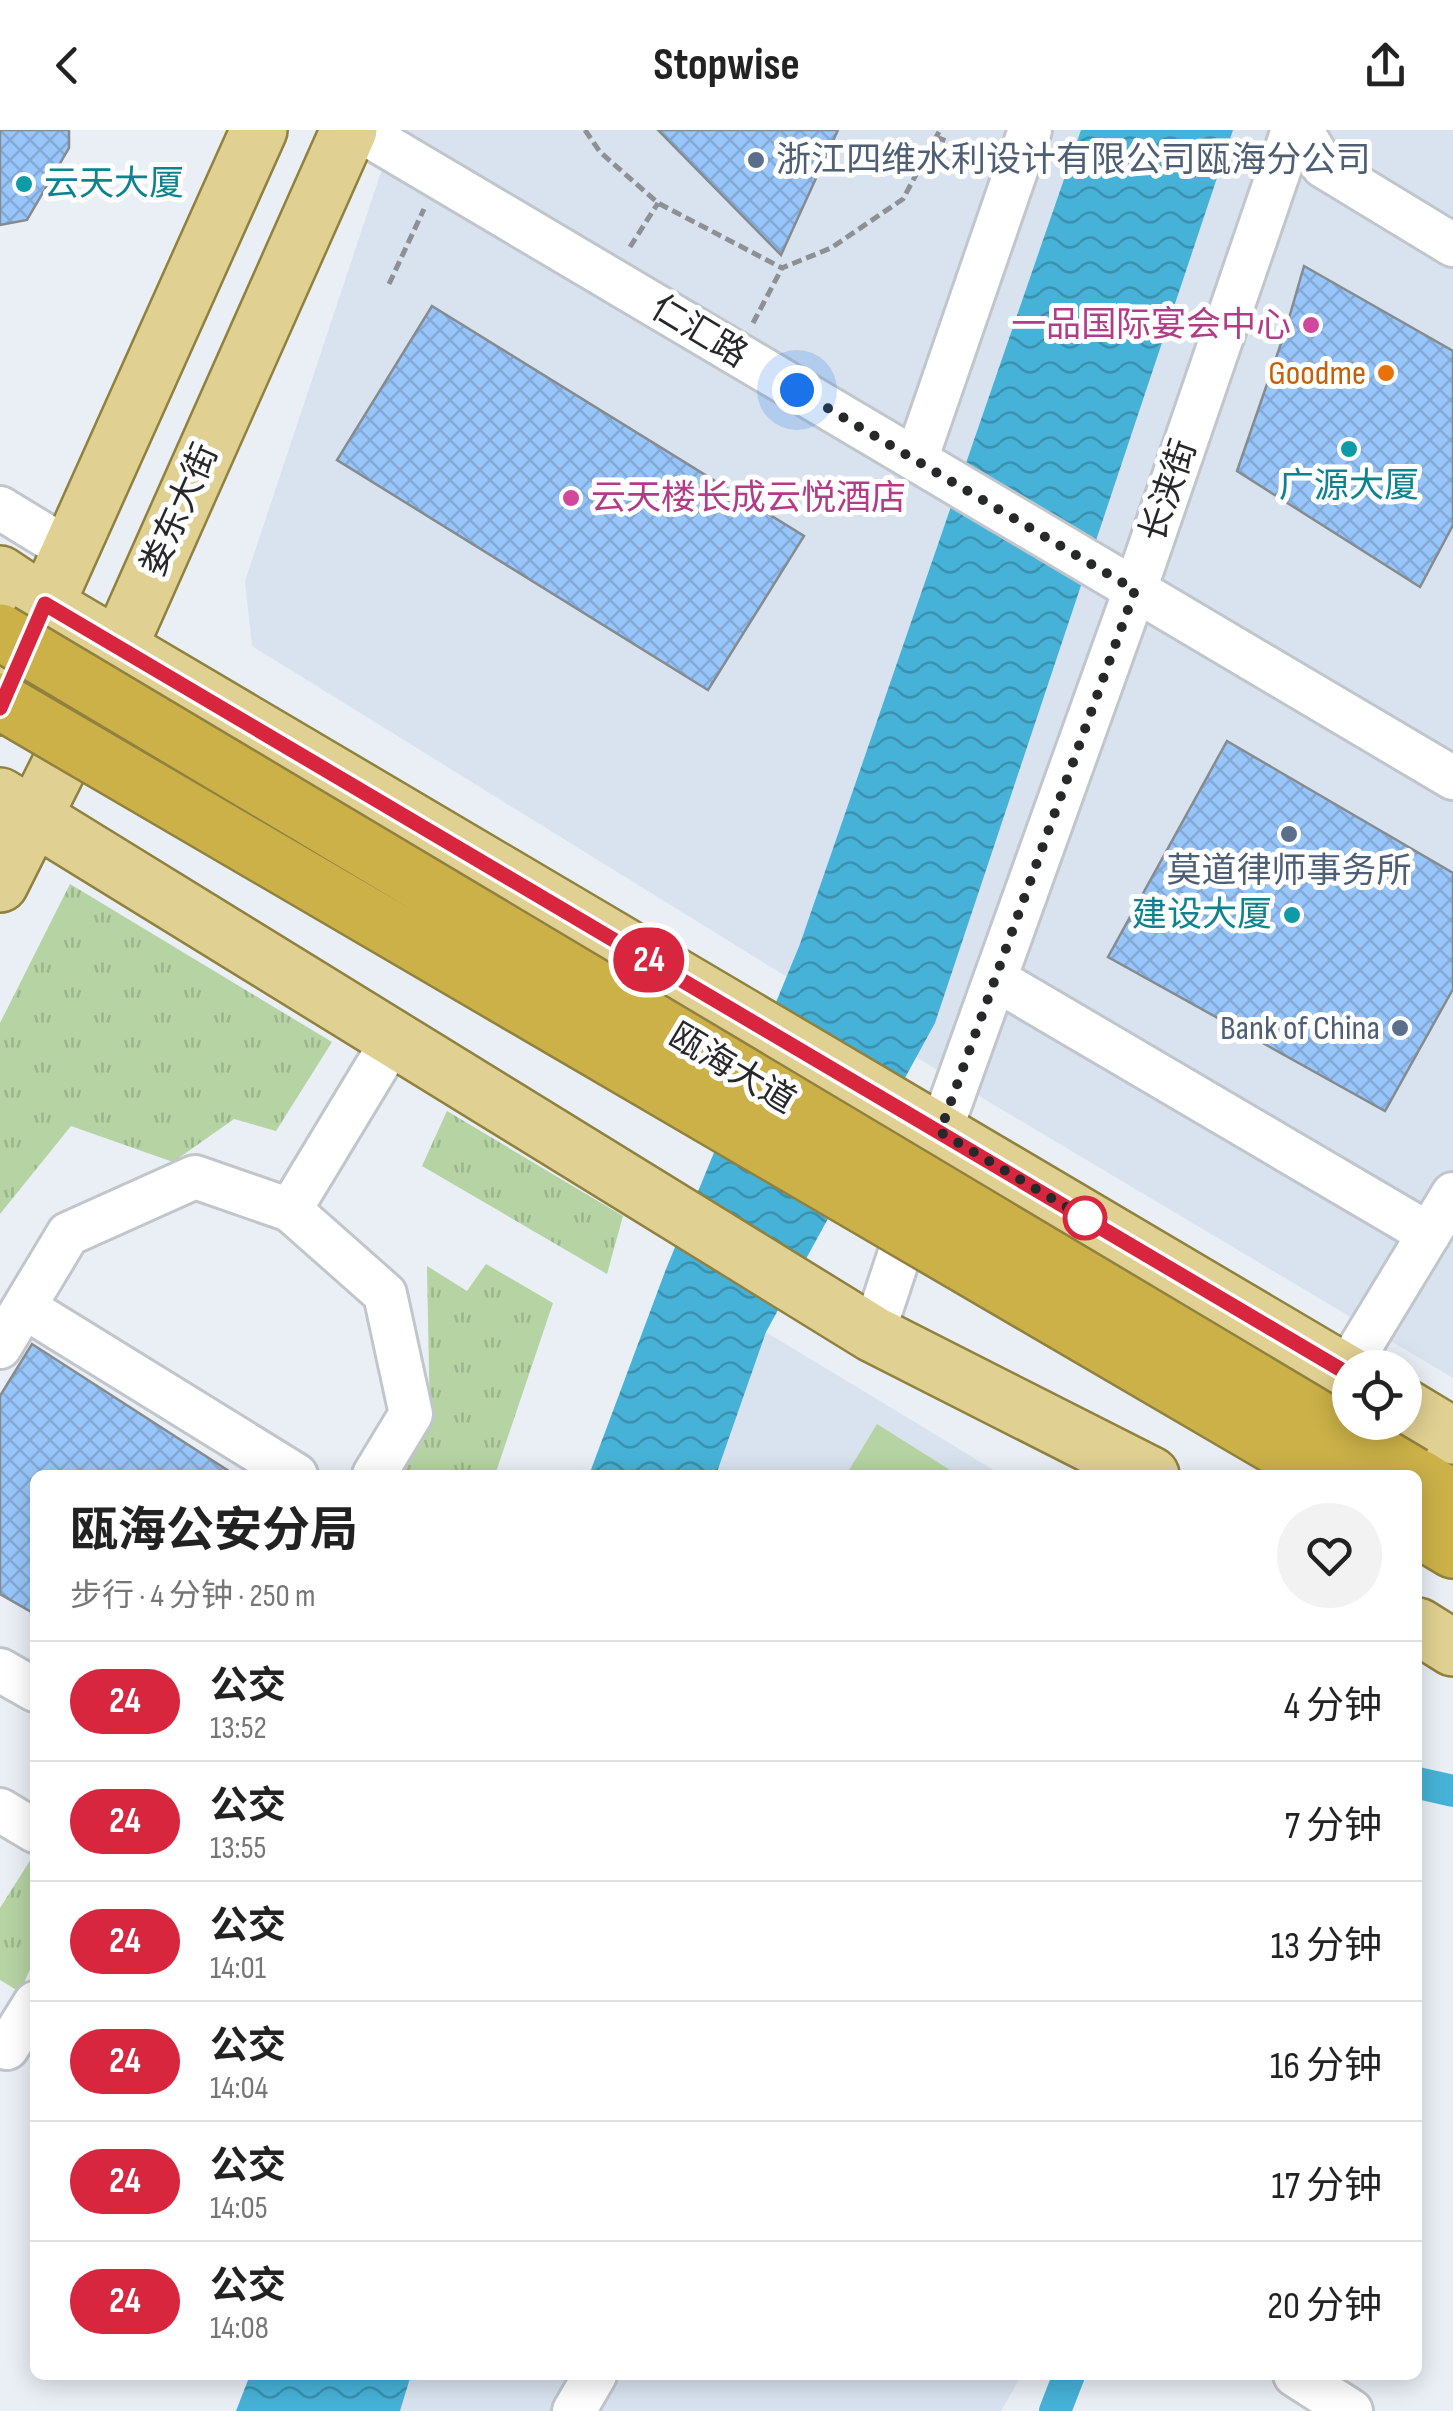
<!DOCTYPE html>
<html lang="zh">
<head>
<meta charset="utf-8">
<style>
  :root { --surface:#fff; --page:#f2f2f2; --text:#222; --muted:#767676; --line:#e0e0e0 }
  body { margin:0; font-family:"Sofia Sans Condensed","Noto Sans SC",sans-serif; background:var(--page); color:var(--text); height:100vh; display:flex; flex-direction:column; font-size:38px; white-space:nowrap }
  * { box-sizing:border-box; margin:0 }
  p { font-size:32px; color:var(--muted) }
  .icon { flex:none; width:55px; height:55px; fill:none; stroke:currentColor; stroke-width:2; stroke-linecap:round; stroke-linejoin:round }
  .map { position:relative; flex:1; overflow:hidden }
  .panel { position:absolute; left:30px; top:1340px; width:1392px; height:910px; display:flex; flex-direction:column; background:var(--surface); border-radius:15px; box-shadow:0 5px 25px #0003 }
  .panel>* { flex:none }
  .badge { padding:0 20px; border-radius:32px; font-size:35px; line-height:65px }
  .controls { position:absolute; left:1332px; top:1220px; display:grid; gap:20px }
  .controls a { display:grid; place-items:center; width:90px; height:90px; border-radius:50%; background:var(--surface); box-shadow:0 5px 25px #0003; font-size:50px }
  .you { position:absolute; width:50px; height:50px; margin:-25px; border:8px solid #fff; border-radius:50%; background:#1a73e8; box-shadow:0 0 0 15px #1a73e833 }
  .map>.badge { position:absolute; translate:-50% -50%; box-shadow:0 0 0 5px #fff }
  .round { display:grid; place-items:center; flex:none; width:105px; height:105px; border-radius:52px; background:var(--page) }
  .overview { display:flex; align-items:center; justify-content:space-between; height:170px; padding:0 40px }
  h1 { font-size:48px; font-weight:700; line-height:75px }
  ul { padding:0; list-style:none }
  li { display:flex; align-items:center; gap:30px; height:120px; padding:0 40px; border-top:2px solid var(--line) }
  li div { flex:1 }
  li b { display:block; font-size:38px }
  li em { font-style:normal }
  li .badge { min-width:110px; font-weight:700; text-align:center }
  header { display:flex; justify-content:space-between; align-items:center; height:130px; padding:0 40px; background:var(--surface); font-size:45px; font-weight:700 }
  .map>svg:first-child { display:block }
  .built { fill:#d8e3ef }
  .grass { fill:url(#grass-tufts) }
  .pitch { fill:#b5d3a3 }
  .water { fill:url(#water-waves) }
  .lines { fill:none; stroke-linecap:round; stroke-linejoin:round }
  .canal { stroke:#47b2d8; stroke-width:32 }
  .building { fill:url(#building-cross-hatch); stroke:#868b90; stroke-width:2.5 }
  .minor-casing { stroke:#c1c6cc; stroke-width:48 }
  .major-casing { stroke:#91813e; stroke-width:60 }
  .highway-casing { stroke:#91813e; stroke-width:60 }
  .path { stroke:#8d9195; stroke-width:5; stroke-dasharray:10 5; stroke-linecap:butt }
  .minor { stroke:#fff; stroke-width:42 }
  .major { stroke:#e0d091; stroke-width:55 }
  .highway { stroke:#cbb148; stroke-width:55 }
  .highway-bridge-casing { stroke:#91813e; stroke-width:60; stroke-linecap:butt }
  .highway-bridge { stroke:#cbb148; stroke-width:55 }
  .line-casing { stroke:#fff; stroke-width:22 }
  .line { stroke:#d7263d; stroke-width:15 }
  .walk { stroke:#26282a; stroke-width:10; stroke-dasharray:0 18 }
  .service-dot { fill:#5c6f8a; stroke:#fff; stroke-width:4 }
  .culture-dot { fill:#0f9aa8; stroke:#fff; stroke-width:4 }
  .hotel-dot { fill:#d1479c; stroke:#fff; stroke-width:4 }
  .food-dot { fill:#e8710a; stroke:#fff; stroke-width:4 }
  .stop-dot { fill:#fff; stroke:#d7263d; stroke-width:5 }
  .labels { text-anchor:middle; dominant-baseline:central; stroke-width:10; stroke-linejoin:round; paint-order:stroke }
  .service-label { font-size:35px; fill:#4e5e75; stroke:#fff; text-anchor:start }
  .culture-label { font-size:35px; fill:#0d838f; stroke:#fff; text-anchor:start }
  .hotel-label { font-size:35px; fill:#b23c85; stroke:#fff; text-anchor:end }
  .street-label { font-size:35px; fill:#26282a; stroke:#fff }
  .food-label { font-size:35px; fill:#c56008; stroke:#fff; text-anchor:end }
</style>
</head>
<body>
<header><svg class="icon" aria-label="back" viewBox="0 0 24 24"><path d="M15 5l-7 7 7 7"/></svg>Stopwise<svg class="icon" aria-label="share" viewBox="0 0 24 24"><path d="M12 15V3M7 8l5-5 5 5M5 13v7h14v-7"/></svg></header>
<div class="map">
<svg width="1453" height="2281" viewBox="0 0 1453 2281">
  <defs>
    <pattern id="grass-tufts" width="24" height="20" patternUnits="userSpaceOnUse" patternTransform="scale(2.5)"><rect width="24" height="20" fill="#b5d3a3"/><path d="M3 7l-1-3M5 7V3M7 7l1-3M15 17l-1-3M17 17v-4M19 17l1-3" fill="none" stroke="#9cb58c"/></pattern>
    <pattern id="water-waves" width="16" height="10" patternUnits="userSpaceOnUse" patternTransform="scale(2.5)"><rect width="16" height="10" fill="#47b2d8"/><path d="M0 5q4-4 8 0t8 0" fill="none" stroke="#3b91af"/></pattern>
    <pattern id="building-cross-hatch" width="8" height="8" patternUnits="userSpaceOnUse" patternTransform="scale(2.5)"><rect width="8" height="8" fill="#98c6fa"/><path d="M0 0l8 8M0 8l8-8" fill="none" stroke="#83aad6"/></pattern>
  </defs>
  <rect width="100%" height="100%" fill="#e9eff5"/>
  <path class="built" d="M395,0H1453V1248L989,972L252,516L245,451Z
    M766,1202L1002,1345H716Z
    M411,2245H1022L1001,2281H400Z"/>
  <path class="grass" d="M70,754L332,912L276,1001L234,989L173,1032L71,996L0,1084V893Z
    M447,981L623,1086L607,1144L422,1036Z
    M486,1134L553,1173L495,1345H398L430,1293L427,1136L467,1161Z
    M31,1729L35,1747V1828L20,1862L0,1850V1778Z"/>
  <path class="pitch" d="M877,1294L958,1345H846Z"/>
  <path class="water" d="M1081,0H1233L935,893L766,1202L716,1345H589L666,1139L800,814Z
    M250,2245H411L400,2281H236Z"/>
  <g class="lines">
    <path class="canal" d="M1418,1653L1453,1661
      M1055,2281L1069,2245"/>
  </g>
  <path class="building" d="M0,0H69V18L27,90L0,95Z
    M658,0H838L781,125Z
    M1304,136L1453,221V395L1420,457L1237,341L1285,202Z
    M432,176L804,406L708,560L337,330Z
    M1227,611L1453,743V859L1385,981L1108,827Z
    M32,1214L235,1345H35V1484L0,1464V1266Z"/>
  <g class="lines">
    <defs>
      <path id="minor" d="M359,0L1453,648
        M1301,0L1323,36L1453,115
        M916,330L1030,0
        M0,378L69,420
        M995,849L1429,1104
        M290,1080L394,908
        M24,1177L296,1345
        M873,1204L940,1002L1135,460L1293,0
        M0,1217L68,1104L195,1047L290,1080L385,1164L411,1284L374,1345
        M1345,1242L1453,1064
        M0,1540L35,1560
        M0,1680L35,1701
        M7,1918L35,1873
        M1295,2245L1351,2281
        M574,2281L595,2245"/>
      <path id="major" d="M0,444L45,474L1350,1245
        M0,577L259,0
        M0,666L873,1204L1151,1345
        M0,754L119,517L349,0
        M1405,1277L1453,1306
        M1418,1496L1453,1518"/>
      <path id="highway" d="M1418,1347L1453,1369
        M1418,1399L1453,1420"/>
    </defs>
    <use href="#minor" class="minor-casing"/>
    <use href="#major" class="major-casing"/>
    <use href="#highway" class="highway-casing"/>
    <path class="path" d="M585,0L600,22L658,73L782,138L831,118L903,69L940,0
      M936,7L985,26
      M630,117L658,73
      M389,154L424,79
      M753,193L782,138"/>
    <use href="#minor" class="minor"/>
    <use href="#major" class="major"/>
    <use href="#highway" class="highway"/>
    <defs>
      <path id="highway-bridge" d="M0,502L1413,1345
        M0,571L1325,1345"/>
    </defs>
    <use href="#highway-bridge" class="highway-bridge-casing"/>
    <use href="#highway-bridge" class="highway-bridge"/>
  </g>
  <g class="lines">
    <defs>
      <path id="line" d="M0,578L45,474L1350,1245"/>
    </defs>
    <use href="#line" class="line-casing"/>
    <use href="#line" class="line"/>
    <path class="walk" d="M797,260L1135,460L940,1002L1085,1088"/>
  </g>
  <g class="service-dot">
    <circle cx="756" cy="30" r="10"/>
    <circle cx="1289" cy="704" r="10"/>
    <circle cx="1400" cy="898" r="10"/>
  </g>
  <g class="culture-dot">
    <circle cx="24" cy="54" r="10"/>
    <circle cx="1349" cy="319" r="10"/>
    <circle cx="1292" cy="785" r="10"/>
  </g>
  <g class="hotel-dot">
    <circle cx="1311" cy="195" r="10"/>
    <circle cx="571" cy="368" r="10"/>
  </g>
  <circle class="food-dot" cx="1386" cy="243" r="10"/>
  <circle class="stop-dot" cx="1085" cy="1088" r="20"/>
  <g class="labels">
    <g class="service-label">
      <text x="776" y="30">浙江四维水利设计有限公司瓯海分公司</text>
      <text x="1289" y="741" text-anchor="middle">莫道律师事务所</text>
      <text x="1380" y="898" text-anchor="end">Bank of China</text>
    </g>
    <g class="culture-label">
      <text x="44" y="54">云天大厦</text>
      <text x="1349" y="356" text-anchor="middle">广源大厦</text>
      <text x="1272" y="785" text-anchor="end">建设大厦</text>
    </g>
    <g class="hotel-label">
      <text x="1291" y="195">一品国际宴会中心</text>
      <text x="591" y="368" text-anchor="start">云天楼长成云悦酒店</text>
    </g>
    <g class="street-label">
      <text transform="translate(699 202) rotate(31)">仁汇路</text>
      <text transform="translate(1169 361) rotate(-71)">长浃街</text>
      <text transform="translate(180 380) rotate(-66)">娄东大街</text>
      <text transform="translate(732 939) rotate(31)">瓯海大道</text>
    </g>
    <g class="food-label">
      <text x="1366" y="243">Goodme</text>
    </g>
  </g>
</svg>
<div class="controls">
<a><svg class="icon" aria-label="locate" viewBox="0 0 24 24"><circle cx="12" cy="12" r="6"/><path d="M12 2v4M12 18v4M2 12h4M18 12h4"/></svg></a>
</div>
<div class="you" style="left:797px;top:260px"></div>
<b class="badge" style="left:649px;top:830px;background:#d7263d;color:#fff">24</b>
<section class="panel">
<div class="overview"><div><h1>瓯海公安分局</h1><p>步行 · 4 分钟 · 250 m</p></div><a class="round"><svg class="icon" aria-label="heart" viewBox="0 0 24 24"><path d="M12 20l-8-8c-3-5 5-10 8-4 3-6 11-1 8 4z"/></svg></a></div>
<ul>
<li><span class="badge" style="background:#d7263d;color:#fff">24</span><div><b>公交</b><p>13:52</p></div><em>4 分钟</em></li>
<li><span class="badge" style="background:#d7263d;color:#fff">24</span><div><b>公交</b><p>13:55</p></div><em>7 分钟</em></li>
<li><span class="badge" style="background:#d7263d;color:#fff">24</span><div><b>公交</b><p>14:01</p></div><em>13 分钟</em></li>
<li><span class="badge" style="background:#d7263d;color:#fff">24</span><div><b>公交</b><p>14:04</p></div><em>16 分钟</em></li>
<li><span class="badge" style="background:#d7263d;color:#fff">24</span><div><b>公交</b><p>14:05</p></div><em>17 分钟</em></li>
<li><span class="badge" style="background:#d7263d;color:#fff">24</span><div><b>公交</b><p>14:08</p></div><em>20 分钟</em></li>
</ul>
</section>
</div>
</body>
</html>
